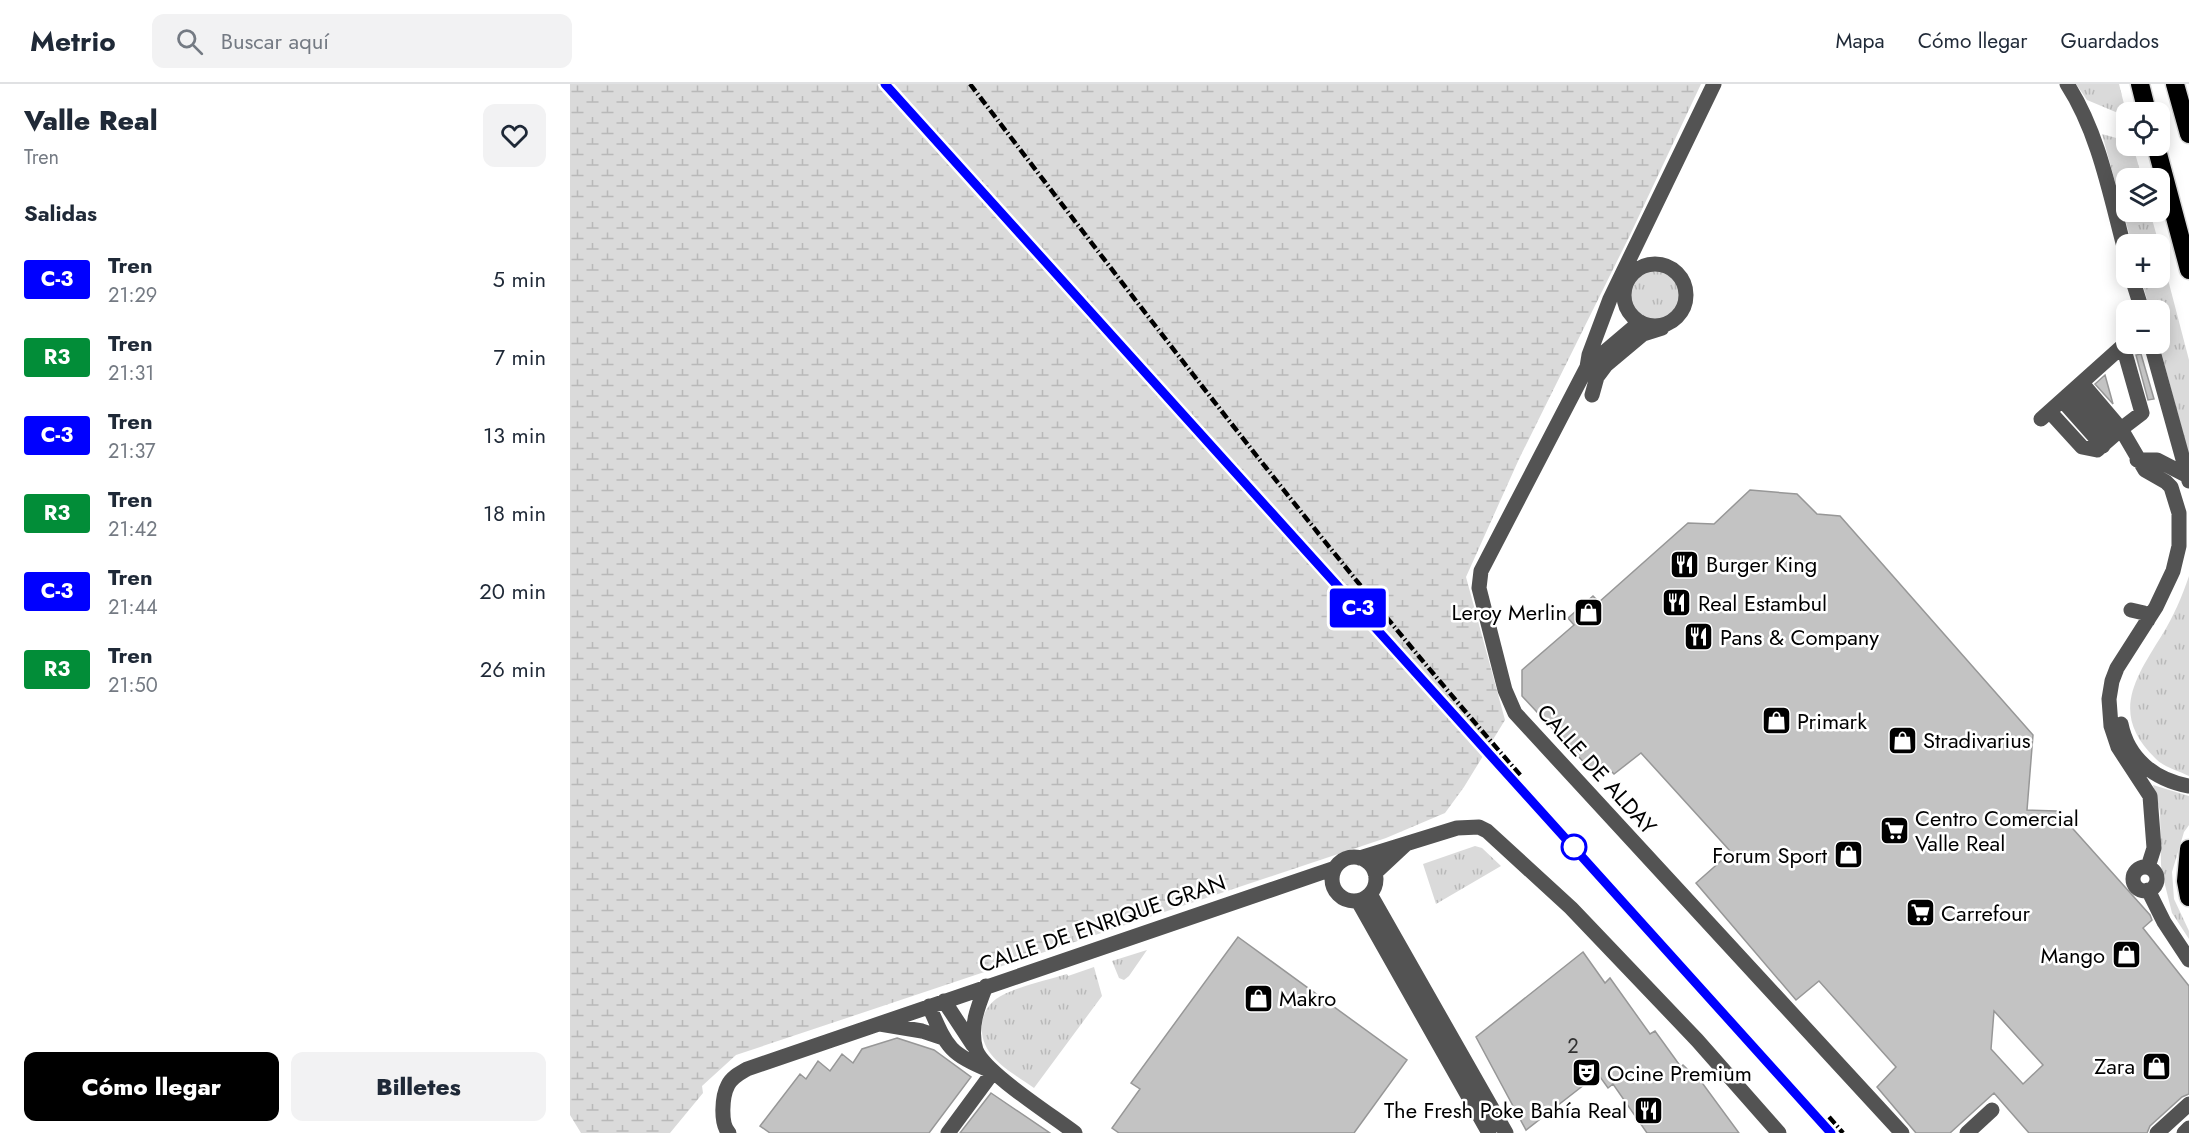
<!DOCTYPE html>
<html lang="es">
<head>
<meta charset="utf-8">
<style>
  :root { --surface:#fff; --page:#f2f2f3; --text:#1f2937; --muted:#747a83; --line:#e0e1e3; --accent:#000 }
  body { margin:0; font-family:Jost,sans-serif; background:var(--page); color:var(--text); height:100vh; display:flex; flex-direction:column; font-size:22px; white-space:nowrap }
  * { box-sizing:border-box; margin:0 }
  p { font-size:20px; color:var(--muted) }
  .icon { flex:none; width:33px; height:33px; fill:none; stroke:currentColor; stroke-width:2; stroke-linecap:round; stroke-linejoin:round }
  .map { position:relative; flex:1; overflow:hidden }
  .side { display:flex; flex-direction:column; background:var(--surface); width:570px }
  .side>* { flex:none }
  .badge { padding:0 12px; border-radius:4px; font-size:21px; line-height:39px }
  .buttons { position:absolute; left:1546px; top:18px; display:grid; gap:12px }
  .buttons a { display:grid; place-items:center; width:54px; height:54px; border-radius:12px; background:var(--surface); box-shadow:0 3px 15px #0003; font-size:30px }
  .map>.badge { position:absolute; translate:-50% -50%; box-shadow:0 0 0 3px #fff }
  h2 { padding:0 24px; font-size:22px; line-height:54px }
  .round { display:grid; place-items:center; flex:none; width:63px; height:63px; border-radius:12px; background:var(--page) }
  .head { display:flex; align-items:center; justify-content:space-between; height:102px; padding:0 24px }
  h1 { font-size:28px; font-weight:800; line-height:45px }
  .primary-button { display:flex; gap:12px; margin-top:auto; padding:12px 24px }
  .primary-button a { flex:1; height:69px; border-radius:12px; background:var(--accent); color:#fff; font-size:24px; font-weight:800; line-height:69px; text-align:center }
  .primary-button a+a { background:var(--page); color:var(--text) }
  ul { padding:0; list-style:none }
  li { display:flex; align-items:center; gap:18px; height:78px; padding:0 24px }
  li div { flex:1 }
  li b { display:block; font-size:22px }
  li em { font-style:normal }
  li .badge { min-width:66px; font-weight:700; text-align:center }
  header { display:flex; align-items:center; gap:36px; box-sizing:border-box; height:84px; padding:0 30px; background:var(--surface); border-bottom:2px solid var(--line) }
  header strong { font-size:28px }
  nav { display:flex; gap:33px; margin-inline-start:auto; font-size:21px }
  .search { width:420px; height:54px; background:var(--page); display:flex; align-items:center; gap:15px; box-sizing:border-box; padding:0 21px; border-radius:12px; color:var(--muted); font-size:22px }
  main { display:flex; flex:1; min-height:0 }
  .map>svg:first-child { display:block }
  .grass { fill:url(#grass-tufts) }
  .wetland { fill:url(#wetland-marsh) }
  .building { fill:#c3c3c3; stroke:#979797; stroke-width:1.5; fill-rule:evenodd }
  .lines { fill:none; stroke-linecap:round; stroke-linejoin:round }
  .highway-casing { stroke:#dbdbdb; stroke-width:21 }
  .minor { stroke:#535353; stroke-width:15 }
  .highway { stroke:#000; stroke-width:18 }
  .rail { stroke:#000; stroke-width:4.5; stroke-dasharray:9 3 1.5 3; stroke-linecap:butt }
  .line-casing { stroke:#fff; stroke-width:14 }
  .line { stroke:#00f; stroke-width:9 }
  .stop-dot { fill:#fff; stroke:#00f; stroke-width:3 }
  .labels { text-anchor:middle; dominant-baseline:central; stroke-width:5; stroke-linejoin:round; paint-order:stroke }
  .number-label { font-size:20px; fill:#313131 }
  .poi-label { font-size:22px; fill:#000; stroke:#fff; text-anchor:start }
  .street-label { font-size:22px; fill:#000; stroke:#fff }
</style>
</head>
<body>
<header>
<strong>Metrio</strong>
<div class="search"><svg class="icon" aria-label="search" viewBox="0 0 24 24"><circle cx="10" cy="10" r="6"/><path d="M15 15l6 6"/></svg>Buscar aquí</div>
<nav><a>Mapa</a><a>Cómo llegar</a><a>Guardados</a></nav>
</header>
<main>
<section class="side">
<div class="head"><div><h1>Valle Real</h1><p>Tren</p></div><a class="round"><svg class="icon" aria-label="heart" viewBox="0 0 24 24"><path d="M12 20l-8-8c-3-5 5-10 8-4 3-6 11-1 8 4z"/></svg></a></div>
<h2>Salidas</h2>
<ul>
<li><span class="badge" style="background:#00f;color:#fff">C-3</span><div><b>Tren</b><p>21:29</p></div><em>5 min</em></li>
<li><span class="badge" style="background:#028d38;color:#fff">R3</span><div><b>Tren</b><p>21:31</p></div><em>7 min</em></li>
<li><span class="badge" style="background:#00f;color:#fff">C-3</span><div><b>Tren</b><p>21:37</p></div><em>13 min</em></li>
<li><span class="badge" style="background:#028d38;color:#fff">R3</span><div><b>Tren</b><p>21:42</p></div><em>18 min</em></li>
<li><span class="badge" style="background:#00f;color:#fff">C-3</span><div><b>Tren</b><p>21:44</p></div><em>20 min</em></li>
<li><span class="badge" style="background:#028d38;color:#fff">R3</span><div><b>Tren</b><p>21:50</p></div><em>26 min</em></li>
</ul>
<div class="primary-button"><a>Cómo llegar</a><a>Billetes</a></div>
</section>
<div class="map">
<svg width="1619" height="1049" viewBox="0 0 1619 1049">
  <defs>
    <pattern id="grass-tufts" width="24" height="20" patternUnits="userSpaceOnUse" patternTransform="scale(1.5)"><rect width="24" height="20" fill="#dadada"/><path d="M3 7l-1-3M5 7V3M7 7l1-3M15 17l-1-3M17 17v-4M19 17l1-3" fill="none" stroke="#b9b9b9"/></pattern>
    <pattern id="wetland-marsh" width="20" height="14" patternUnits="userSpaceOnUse" patternTransform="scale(1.5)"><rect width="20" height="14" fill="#dadada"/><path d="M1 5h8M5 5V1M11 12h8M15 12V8" fill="none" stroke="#b9b9b9"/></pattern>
  </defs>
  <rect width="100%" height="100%" fill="#fff"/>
  <path class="grass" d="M1506,0H1549L1554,20L1548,29L1517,16Z
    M1532,50L1557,57V62H1563L1572,94H1557V128H1580L1589,160H1562Z
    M1590,165L1619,276V372L1589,260L1590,226H1580L1571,194H1590Z
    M1060 210a26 26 0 1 1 52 0a26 26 0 1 1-52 0Z
    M1619,492V692C1609,687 1594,683 1586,675C1540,631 1564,596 1592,551C1603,533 1612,513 1619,492Z
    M1583,701L1619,712V741L1614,748L1602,788L1604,815L1619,847V855L1602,829L1593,793L1591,781L1590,727Z
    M905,762L912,764L931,782L866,820L853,780Z
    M577,866L559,892L554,896L549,894L542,877Z
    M524,883L532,912L464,1004C443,989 410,973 412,943C412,932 417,922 426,915C441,904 478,896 497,890L498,892Z"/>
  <path class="wetland" d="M0,0H1131L1060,151L949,375L896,493L935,636L894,703L875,729L816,754L166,971L132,1002L133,1009L100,1049H11L0,1031Z"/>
  <path class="building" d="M1571,270L1584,315L1578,316L1566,271Z
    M1535,291L1543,320L1525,300Z
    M1180,406L1227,410L1247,430L1270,432L1463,651L1457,726L1487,727L1580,831L1582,836L1573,844L1619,902V1010L1612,1013L1580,1042L1577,1049H1459L1424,1009L1380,1049H1346L1307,1003L1326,983L1249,897L1226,916L1126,799L1161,768L1071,669L1044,690L1033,679L1022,687L952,612V586L1004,541L998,534L1023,512L1029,518L1118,439L1144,440ZM1424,927L1473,981L1453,1000L1421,965Z
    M668,853L837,976L784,1049H549L542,1044L570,1005L561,999Z
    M1013,868L1035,899L1040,894L1080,950L1085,947L1111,983L1113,981L1133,1000L1169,1049H1077L1043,1000L1038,1004L1028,990L956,1046L906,953Z
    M327,954L364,966L401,993L359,1049H200L190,1042L230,990L236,995L248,977L260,987L272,970L283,979L292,965Z
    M421,1009L480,1049H390Z"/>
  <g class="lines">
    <defs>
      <path id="highway" d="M1570,0L1577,28
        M1605,0L1619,50
        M1586,62L1619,186
        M1619,765L1616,797L1619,813"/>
    </defs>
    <use href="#highway" class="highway-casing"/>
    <path class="minor" d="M1144,0L1040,215L1019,271L1017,283L911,487L909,504L935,606L945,629L1332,1049
      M1497,0C1530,51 1541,116 1557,174
      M1054 211a31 31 0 1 1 62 0a31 31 0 1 1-62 0Z
      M1562,194L1572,226
      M1581,260L1619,397
      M1017,283L1070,238
      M1512,299L1551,345L1572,329L1553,262
      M1503,307L1543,352
      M1022,311L1027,293L1036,281L1073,250L1092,244
      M1493,317L1533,362
      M1480,328L1512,363L1527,366L1551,345L1575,386L1596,398L1601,403L1609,429V462L1603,487L1586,523L1547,584L1542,597L1539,615L1541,642L1548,663L1580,712L1584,764L1578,783
      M1471,335L1557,258
      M1567,376H1587L1618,392
      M1561,526L1574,529L1578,536
      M1551,640C1558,675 1585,696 1619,702
      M762 795a22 22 0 1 1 44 0a22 22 0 1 1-44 0Z
      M790,774L887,744L909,743L917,747L1001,824L1127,956L1209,1049
      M1563 795a12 12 0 1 1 24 0a12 12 0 1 1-24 0Z
      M805,789L835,761
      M1578,806L1594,838L1619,876
      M800,810L936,1049
      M788,817L919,1049
      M416,902C408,922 399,944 406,966C415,989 483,1032 505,1049
      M374,917L403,961
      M359,922C377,963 378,969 421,987
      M310,940L352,947L373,954
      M159,1049C150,1040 152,1012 158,1001C162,993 170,989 177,985L765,784
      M378,1049L423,988
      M1397,1049L1422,1026
      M1587,1049L1619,1020
      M1614,1049L1619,1044"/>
    <use href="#highway" class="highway"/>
    <path class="rail" d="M315,0L1261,1049
      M400,0C580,235 756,469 951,692
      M1259,1033L1273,1049"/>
  </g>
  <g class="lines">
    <defs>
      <path id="line" d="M315,0L1261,1049"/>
    </defs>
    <use href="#line" class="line-casing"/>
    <use href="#line" class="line"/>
  </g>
  <defs>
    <symbol id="restaurant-square" viewBox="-11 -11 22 22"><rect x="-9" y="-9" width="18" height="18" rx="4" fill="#000" stroke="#fff"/><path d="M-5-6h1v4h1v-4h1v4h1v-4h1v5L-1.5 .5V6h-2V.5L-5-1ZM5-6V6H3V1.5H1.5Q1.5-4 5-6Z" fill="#fff"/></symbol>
    <symbol id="shop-square" viewBox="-11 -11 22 22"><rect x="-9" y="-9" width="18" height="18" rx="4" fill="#000" stroke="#fff"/><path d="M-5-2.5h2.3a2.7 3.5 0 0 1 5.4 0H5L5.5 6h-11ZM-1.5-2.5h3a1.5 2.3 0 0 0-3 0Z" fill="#fff"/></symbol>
    <symbol id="supermarket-square" viewBox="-11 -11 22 22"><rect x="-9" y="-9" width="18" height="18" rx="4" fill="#000" stroke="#fff"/><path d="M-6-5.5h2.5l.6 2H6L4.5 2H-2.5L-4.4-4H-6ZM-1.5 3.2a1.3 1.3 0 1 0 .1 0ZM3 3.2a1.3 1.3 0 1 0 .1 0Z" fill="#fff"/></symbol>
    <symbol id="theatre-square" viewBox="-11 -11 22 22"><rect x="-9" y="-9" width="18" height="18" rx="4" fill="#000" stroke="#fff"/><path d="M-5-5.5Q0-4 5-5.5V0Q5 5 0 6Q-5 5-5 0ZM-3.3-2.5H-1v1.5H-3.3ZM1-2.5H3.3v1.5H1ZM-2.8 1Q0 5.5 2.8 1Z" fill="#fff"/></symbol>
  </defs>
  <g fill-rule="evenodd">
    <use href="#restaurant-square" x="1098" y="464" width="33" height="33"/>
    <use href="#restaurant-square" x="1090" y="502" width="33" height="33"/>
    <use href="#shop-square" x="1002" y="512" width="33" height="33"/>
    <use href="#restaurant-square" x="1112" y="536" width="33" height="33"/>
    <use href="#shop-square" x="1190" y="620" width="33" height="33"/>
    <use href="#shop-square" x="1316" y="640" width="33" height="33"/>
    <use href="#supermarket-square" x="1308" y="730" width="33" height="33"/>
    <use href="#shop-square" x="1262" y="754" width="33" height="33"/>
    <use href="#supermarket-square" x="1334" y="812" width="33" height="33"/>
    <use href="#shop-square" x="1540" y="854" width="33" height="33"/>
    <use href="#shop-square" x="672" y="898" width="33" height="33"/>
    <use href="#shop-square" x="1570" y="966" width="33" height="33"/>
    <use href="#theatre-square" x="1000" y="972" width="33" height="33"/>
    <use href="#restaurant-square" x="1062" y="1010" width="33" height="33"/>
  </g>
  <circle class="stop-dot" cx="1004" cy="763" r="12"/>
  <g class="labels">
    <g class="number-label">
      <text x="1003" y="962">2</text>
    </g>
    <g class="poi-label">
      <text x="1136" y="480">Burger King</text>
      <text x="1128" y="519">Real Estambul</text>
      <text x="997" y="528" text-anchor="end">Leroy Merlin</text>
      <text x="1150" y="553">Pans &amp; Company</text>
      <text x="1227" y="637">Primark</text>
      <text x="1353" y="656">Stradivarius</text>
      <text x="1345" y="734">Centro Comercial<tspan x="1345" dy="25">Valle Real</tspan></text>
      <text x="1257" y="771" text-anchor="end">Forum Sport</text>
      <text x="1371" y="829">Carrefour</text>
      <text x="1535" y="871" text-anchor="end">Mango</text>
      <text x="709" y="914">Makro</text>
      <text x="1565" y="982" text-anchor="end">Zara</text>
      <text x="1037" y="989">Ocine Premium</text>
      <text x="1057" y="1026" text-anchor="end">The Fresh Poke Bahía Real</text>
    </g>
    <g class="street-label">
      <text transform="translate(1027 685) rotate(48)">CALLE DE ALDAY</text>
      <text transform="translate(532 839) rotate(-19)">CALLE DE ENRIQUE GRAN</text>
    </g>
  </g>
</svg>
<div class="buttons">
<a><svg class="icon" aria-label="locate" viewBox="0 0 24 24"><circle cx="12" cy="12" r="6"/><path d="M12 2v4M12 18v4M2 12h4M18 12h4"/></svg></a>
<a><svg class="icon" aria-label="layers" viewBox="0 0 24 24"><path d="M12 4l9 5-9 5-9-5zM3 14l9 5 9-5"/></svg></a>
<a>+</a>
<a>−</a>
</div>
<b class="badge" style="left:788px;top:524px;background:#00f;color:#fff">C-3</b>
</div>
</main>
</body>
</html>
